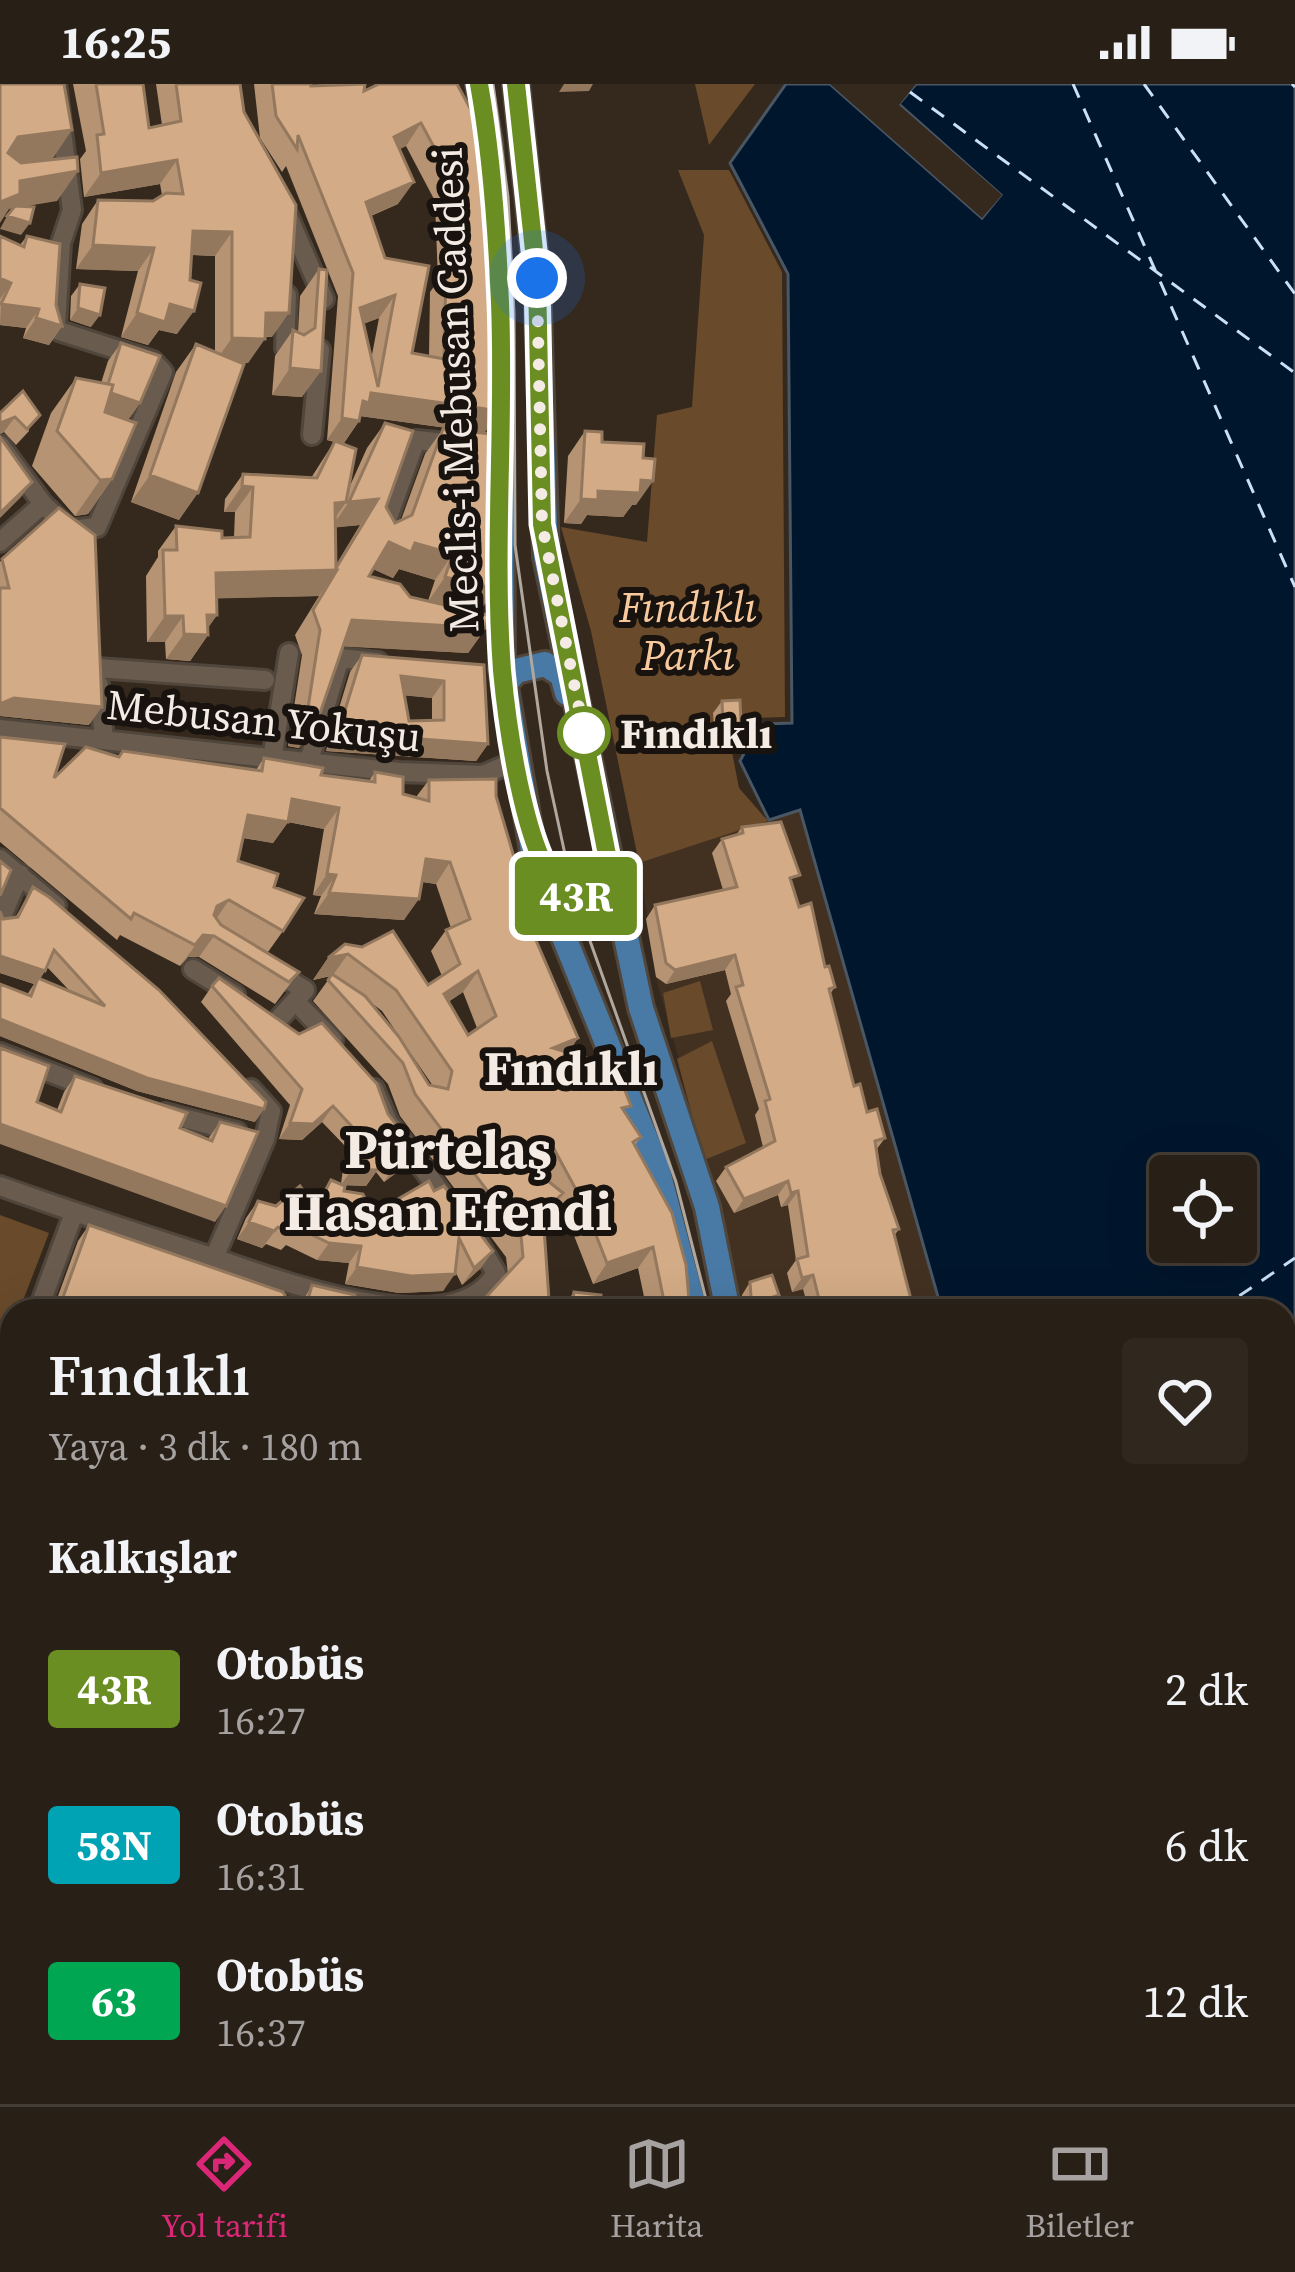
<!DOCTYPE html>
<html lang="tr">
<head>
<meta charset="utf-8">
<style>
  :root { --surface:#281f16; --page:#30271f; --text:#f1f3f6; --muted:#a5a2a1; --line:#443d35; --accent:#db2777 }
  body { margin:0; font-family:"Source Serif 4",serif; background:var(--page); color:var(--text); height:100vh; display:flex; flex-direction:column; font-size:45px; white-space:nowrap }
  * { box-sizing:border-box; margin:0 }
  p { font-size:39px; color:var(--muted) }
  .icon { flex:none; width:66px; height:66px; fill:none; stroke:currentColor; stroke-width:2; stroke-linecap:round; stroke-linejoin:round }
  .map { position:relative; flex:1; overflow:hidden }
  .drawer { position:absolute; left:0px; top:1215px; width:1296px; height:807px; display:flex; flex-direction:column; background:var(--surface); border-radius:36px 36px 0 0; box-shadow:0 12px 48px #0002,0 0 0 3px var(--line) }
  .drawer>* { flex:none }
  .badge { padding:0 24px; border-radius:9px; font-size:42px; line-height:78px }
  .buttons { position:absolute; left:1149px; top:1071px; display:grid; gap:24px }
  .buttons a { display:grid; place-items:center; width:108px; height:108px; border-radius:12px; background:var(--surface); box-shadow:0 12px 48px #0002,0 0 0 3px var(--line); font-size:60px }
  .you { position:absolute; width:60px; height:60px; margin:-30px; border:9px solid #fff; border-radius:50%; background:#1a73e8; box-shadow:0 0 0 18px #1a73e833 }
  .map>.badge { position:absolute; translate:-50% -50%; box-shadow:0 0 0 6px #fff }
  h2 { padding:0 48px; font-size:45px; line-height:108px }
  .round { display:grid; place-items:center; flex:none; width:126px; height:126px; border-radius:12px; background:var(--page) }
  .summary { display:flex; align-items:center; justify-content:space-between; height:204px; padding:0 48px }
  h1 { font-size:57px; font-weight:600; line-height:90px }
  ul { padding:0; list-style:none }
  li { display:flex; align-items:center; gap:36px; height:156px; padding:0 48px }
  li div { flex:1 }
  li b { display:block; font-size:45px }
  li em { font-style:normal }
  li .badge { min-width:132px; font-weight:700; text-align:center }
  .status { display:flex; justify-content:space-between; align-items:center; height:84px; padding:0 60px; background:var(--surface); direction:ltr }
  .status svg { height:33px; fill:currentColor }
  .tabs { display:flex; justify-content:space-around; align-items:center; height:168px; border-top:3px solid var(--line); background:var(--surface); font-size:33px; color:var(--muted) }
  .tabs a { display:grid; justify-items:center; gap:6px }
  .tabs .current { color:var(--accent) }
  .map>svg:first-child { display:block }
  .built { fill:#423121 }
  .green { fill:#694a2b }
  .water { fill:#00162d; stroke:#495664; stroke-width:3; fill-rule:evenodd }
  .pier { fill:#35291e }
  .lines { fill:none; stroke-linecap:round; stroke-linejoin:round }
  .ferry { stroke:#cae0f6; stroke-width:3; stroke-dasharray:15 12; stroke-linecap:butt }
  .minor-casing { stroke:#50463c; stroke-width:24 }
  .major-casing { stroke:#50463c; stroke-width:30 }
  .minor { stroke:#695b4e; stroke-width:18 }
  .major { stroke:#497aa5; stroke-width:24 }
  .tram { stroke:#b0a79e; stroke-width:3 }
  .wall { fill:#b59373; fill-rule:evenodd }
  .shaded-wall { fill:#94785e }
  .building { fill:#d3ab86; stroke:#94785e; stroke-width:3; fill-rule:evenodd }
  .line-casing { stroke:#fff; stroke-width:27 }
  .line { stroke:#6b8e23; stroke-width:18 }
  .walk { stroke:#f3ebe4; stroke-width:12; stroke-dasharray:0 21.6 }
  .stop-dot { fill:#fff; stroke:#6b8e23; stroke-width:6 }
  .labels { text-anchor:middle; dominant-baseline:central; stroke-width:12; stroke-linejoin:round; paint-order:stroke }
  .street-label { font-size:42px; fill:#f3ebe4; stroke:#18130e }
  .park-label { font-size:42px; font-style:italic; fill:#f8c99d; stroke:#18130e }
  .stop-label { font-size:42px; font-weight:bold; fill:#f3ebe4; stroke:#18130e; text-anchor:start }
  .quarter-label { font-size:48px; font-weight:bold; fill:#f3ebe4; stroke:#18130e }
  .district-label { font-size:54px; font-weight:bold; fill:#f3ebe4; stroke:#18130e }
</style>
</head>
<body>
<div class="status"><b>16:25</b><svg viewBox="0 0 49 12"><path d="M0 12V9h3v3zM5 12V6h3v6zM10 12V3h3v9zM15 12V0h3v12zM26 1h20v11H26zM47 4h2v5h-2z"/></svg></div>
<div class="map">
<svg width="1295" height="2020" viewBox="0 0 1295 2020">
  <rect width="100%" height="100%" fill="#35291e"/>
  <path class="built" d="M800,726L942,1227H736L735,1193L719,1115L657,898L639,779Z"/>
  <path class="green" d="M695,0H755L709,61Z
    M678,86H729L782,188L785,633L756,634L732,668L739,704L768,737L639,779L591,547L561,443L647,458L657,331L692,323L704,151Z
    M700,897L713,946L671,954L663,909Z
    M712,957L746,1059L704,1076L677,975Z
    M0,1131L49,1149L19,1227H12L10,1250L0,1246Z"/>
  <path class="water" d="M786,0H830L982,134L1001,111L899,20L916,0H1295V2020H960L962,2010H1284V1227H942L800,726L769,736L740,677L760,640L792,639L788,190L730,79ZM1170,1092H1236V1158H1170Z"/>
  <path class="pier" d="M830,0H839L981,125L993,112L893,23L908,0H916L899,21L1002,111L982,134Z"/>
  <g class="lines">
    <path class="ferry" d="M1073,0L1295,503
      M1144,0L1295,210
      M1292,0L1295,3
      M910,8L1295,289
      M1217,1227L1295,1174
      M1284,1472L1295,1266
      M1255,2020V2010"/>
    <defs>
      <path id="minor" d="M285,125L324,215
        M285,264L287,211
        M312,351L320,266
        M0,361L43,420L70,446L97,443L163,288L153,277L59,247L56,241L61,159L72,126L56,0
        M382,450L416,356L457,360
        M0,458L43,420
        M97,584L265,596
        M99,601L104,656
        M0,645L399,688L483,691L518,676
        M272,675L289,569
        M308,680L340,574L378,578
        M0,775L56,822
        M0,837L20,790
        M193,885L235,911
        M274,887L305,906L277,937
        M297,919L333,956
        M0,969L93,1005
        M374,1005L388,1038L450,1121
        M165,1029L237,1048
        M0,1102C64,1125 128,1146 193,1167C259,1188 451,1268 496,1189L477,1157
        M214,1174L265,1055L271,1027L251,1005
        M38,1227L74,1129
        M0,1328L12,1297
        M0,1638L12,1621
        M0,1760L8,1806L6,2020
        M185,2010L201,2015
        M285,2010V2020"/>
      <path id="major" d="M479,0L489,57L500,218L502,585L536,784L656,1080L695,1227
        M516,0L537,194L546,473L641,924L707,1123L728,1227
        M504,600L516,587L545,580L562,591L567,609
        M544,782L559,808L574,812L597,804L609,781
        M469,2020L474,2010
        M525,2020L528,2010"/>
    </defs>
    <use href="#minor" class="minor-casing"/>
    <use href="#major" class="major-casing"/>
    <use href="#minor" class="minor"/>
    <use href="#major" class="major"/>
    <path class="tram" d="M493,0L508,113L514,228L515,461L547,687L574,812L676,1098L709,1227
      M483,2020L487,2010"/>
  </g>
  <path class="wall" d="M73,0H143L149,44L162,41L156,0H240L272,253H265L248,279H242L179,436L131,418L176,288L196,260L215,268V172L192,171L177,250L159,246L148,261L121,253L138,187L76,185L82,140L98,116L153,117L162,111L160,100L84,113L80,75L86,67Z
    M254,0H311V2L364,7L457,0L500,327L484,349L479,529L486,544L468,569L343,562L299,664L288,662L302,571L295,551L319,512L217,514V531L207,545L208,551L190,577L166,575L165,558H147L146,492L158,473V467L176,442L222,454L234,453L235,428H224L225,415L243,390L311,394L334,358L327,356L338,212L286,82L282,88L260,54ZM406,62L435,117L438,197L430,208L429,272L412,269L371,132L398,120L399,65ZM379,234L371,276L363,240ZM360,332L476,348L443,345L425,370L401,436L395,439L386,423L385,339L367,364L349,404L338,358L344,359L359,337ZM360,441L336,481V443ZM373,485L393,494L399,485L435,496L428,517L410,513L369,492Z
    M0,152L20,161L27,152L56,221L62,242L49,261L23,254L26,244L0,241Z
    M319,185L327,186L302,313L272,311L275,272L293,246L298,248L300,212Z
    M80,200L91,243L70,236L71,212Z
    M121,259L140,319L128,336L112,395L88,430L75,432L32,382L51,329L76,294L101,299L108,277Z
    M23,307L29,347L16,361L4,348L0,350Z
    M585,347L602,358L636,421H632L623,433L587,431L581,440L564,439L568,372Z
    M2,475L89,641L0,632V478Z
    M362,571L484,581L488,660L476,677L326,667L350,588ZM404,611L432,614V636L409,637Z
    M722,617L741,639L732,651L715,652L713,629Z
    M0,653L54,694L119,673L256,686L264,674L321,691L369,697L375,688L403,710L416,713L429,696L496,712L530,842L578,954L568,968L626,1030L641,1053L635,1061L690,1227H647L638,1184L593,1200L573,1149L576,1145L572,1131L565,1134L556,1118L544,1134L549,1216L554,1227H476L508,1190L506,1173L400,1032L388,1000L313,917L331,892L313,896L328,874L345,860L428,901L442,892L431,867L446,846L451,844L436,800L422,798L404,836L314,830L321,812L313,811L324,745L288,738L273,759L243,754L238,777L274,803L283,847L268,868L221,841L299,888L275,920L199,873H188L180,882L120,851L117,856L0,758ZM463,908L477,944L468,951L448,918ZM369,917L382,927L399,952ZM407,964L433,1002L429,1001Z
    M742,743L793,801L799,823L835,903L830,910L854,1002L867,1028L885,1054L876,1066L880,1090L899,1145L894,1152L914,1227H809L803,1205L792,1208L787,1189L796,1176L788,1121L781,1123L778,1111L734,1129L716,1097L726,1083L763,1063L755,1031L759,1025L726,917L731,910L725,886L666,900L656,893L646,835L655,821L723,806L712,769L722,755L736,751Z
    M33,803L255,1038L137,1007L0,952V900L27,911L34,900L0,889V827L3,835L15,834ZM47,883L67,904L70,907L40,895Z
    M212,902L299,950L377,1000L396,1089L384,1098L376,1088L366,1102L343,1101L344,1107L367,1119H391L429,1097L481,1184L462,1201L455,1187L443,1207L399,1209L345,1200L349,1179L317,1176L286,1161L281,1166L266,1160L262,1164L237,1155L246,1134L258,1117L276,1122L314,1121L331,1096L341,1100L346,1063L322,1038L302,1056L279,1055L290,1021L201,918Z
    M75,992L180,1044L208,1055L220,1038L215,1138L37,1018L57,1026L64,1008Z
    M89,1141L292,1224L300,1222L312,1201L352,1227H50L54,1223L78,1157Z
    M750,1198L770,1224L769,1227H742V1211Z
    M574,1208L599,1227H565V1220Z
    M12,1330V1399L0,1388V1362L5,1340Z
    M0,1396L12,1407V1508L0,1458Z
    M12,1645V1724L1,1661Z
    M20,2010H138L136,2020H19Z
    M160,2010H185L192,2020H155Z
    M367,2010H458L454,2020H353L357,2015L364,2018Z
    M592,2010H728L726,2020H590Z
    M765,2010H913L923,2020H763Z"/>
  <path class="shaded-wall" d="M564,0H593L589,7L559,8Z
    M421,39L406,62L378,76L394,53Z
    M72,46L51,77L0,83L18,53Z
    M177,76L160,100L84,113L101,89Z
    M78,87L57,117L9,125L0,139V118L20,97Z
    M414,98L398,120L351,140L366,118Z
    M7,132L30,139L21,151L0,145Z
    M193,147L232,148L215,172L176,170Z
    M93,161L154,164L138,187L76,185Z
    M0,194L11,199L0,215Z
    M395,211L379,234L349,245L360,224Z
    M1,220L39,225L26,244L0,241Z
    M170,220L194,227L177,250L159,246L148,261L121,253L137,229Z
    M78,224L100,231L91,243L70,236Z
    M266,229H289L272,253L249,252Z
    M36,234L62,242L49,261L23,254Z
    M232,254L265,255L248,279L215,278Z
    M290,284L321,287L302,313L272,311Z
    M105,308L140,319L127,337L92,326Z
    M371,309L500,327L484,349L360,332L359,337L344,359L327,356L342,334Z
    M15,333L4,348L0,350V339Z
    M150,391L198,409L179,436L131,418Z
    M112,395L88,430L75,432L100,396Z
    M641,396L653,397L636,421H632L623,433L587,431L581,440L564,439L581,415L598,407Z
    M32,398L21,413L0,434V429Z
    M242,402L253,403L235,428H224Z
    M378,415L360,441L331,444L349,418Z
    M346,418L328,444L335,419Z
    M389,458L415,459L453,470L435,496L399,485L393,494L371,484Z
    M337,486L319,512L198,515L216,489Z
    M445,493L496,505L478,530L427,519Z
    M207,531H217L203,551H208L190,577L166,575L184,550Z
    M165,532H183L165,558H147Z
    M352,536L486,544L468,569L334,562Z
    M401,592L444,597L432,614L389,610Z
    M14,614L102,623L89,641L0,632V620Z
    M306,637L317,638L299,664L288,662Z
    M723,639H741L732,651L715,652Z
    M338,649L488,660L476,677L326,667Z
    M292,715L339,724L324,745L288,738L273,759L233,752L248,731Z
    M426,775L450,778L436,800L411,796Z
    M327,790L336,791L321,812L313,811Z
    M329,809L419,815L404,836L314,830Z
    M229,816L214,838L202,843L217,822Z
    M203,851L214,852L199,873H188L180,882Z
    M348,870L333,891L313,896L328,874Z
    M735,871L725,886L666,900L675,886Z
    M0,872L45,887L36,901L38,894L34,900L0,889Z
    M478,887L463,908L429,931L444,910Z
    M0,935L264,1025L255,1038L137,1007L0,952Z
    M578,954L564,975L553,964Z
    M333,1022L322,1038L302,1056L279,1055L290,1039Z
    M0,1040L226,1122L215,1138L0,1060Z
    M553,1063L538,1085L509,1100L524,1078Z
    M407,1073L396,1089L384,1098L395,1082Z
    M352,1085L377,1086L366,1102L341,1101Z
    M788,1097L778,1111L734,1129L744,1115Z
    M798,1107L788,1121L781,1123L791,1109Z
    M587,1110L572,1131L565,1134L580,1113Z
    M249,1138L278,1143L262,1164L237,1155Z
    M329,1159L361,1162L349,1179L317,1176Z
    M653,1163L638,1184L593,1200L607,1179Z
    M493,1167L481,1184L462,1201L474,1184Z
    M357,1183L455,1190L443,1207L399,1209L345,1200Z
    M813,1191L803,1205L792,1208L802,1194Z
    M486,1213L533,1216L525,1227H476Z
    M127,1218L154,1227H121Z
    M12,1495V1508L0,1511V1501L3,1497Z
    M12,1600L9,1608L0,1617V1605Z"/>
  <path class="building" d="M0,0H64L72,46L18,53L8,69L21,79L77,73L78,87L20,97V110L0,118Z
    M96,0H143L149,44L181,37L176,0H240L244,28L296,121L289,229H266L265,255L232,254V148L193,147L190,196L201,199L194,227L170,220L165,238L137,229L154,164L93,161L98,116L153,117L166,109L183,110L177,76L101,89L97,51L104,50Z
    M272,0H311V2L365,0L364,7L379,0H457L490,61L500,327L371,309L369,319L363,317L359,337L342,334L353,189L298,51L297,65L276,32ZM421,39L451,95L454,187L446,185L444,275L412,269L429,182L385,174L366,118L414,98L394,53ZM395,211L392,226L378,303L360,224Z
    M15,122L34,123L30,139L7,132Z
    M0,152L24,163L27,152L60,160L56,221L62,242L36,234L39,225L1,220L11,199L0,194Z
    M319,185L327,186L321,287L290,284L293,246L304,251L315,244Z
    M80,200L105,204L100,231L78,224Z
    M121,259L160,272L140,319L111,309L113,301L108,300Z
    M196,260L244,280L198,409L150,391Z
    M76,294L113,301L105,328L136,339L112,395L100,396L57,347Z
    M23,307L40,331L27,345L15,333L0,339V329Z
    M385,339L413,347L386,423L395,439L412,431L443,345L502,351L503,469L496,505L445,493L453,470L415,459L411,468L389,458L369,492L400,500L410,513L488,531L486,544L352,536L317,638L306,637L320,546L313,526L337,486L216,489L217,531H207L208,551L184,550L183,532H165L163,466H177L176,442L222,447V454L250,453L253,403L242,402L243,390L317,394L335,357L356,365L346,418L335,419L336,484L378,415L349,418Z
    M585,347L602,348V358L644,360L643,374L655,375L653,397L641,396L640,409L598,407V416L581,415Z
    M0,353L32,398L0,429Z
    M59,424L95,451L102,623L14,614L0,620V504H9L2,475Z
    M362,571L484,581L488,660L338,649ZM401,592L444,597V636L409,637Z
    M740,616L741,639H723L722,617Z
    M0,653L65,660L54,694L86,663L119,673L123,667L262,687L264,674L323,684L321,691L375,698V688L403,693V710L429,717V696L496,695V712L533,838L529,840L578,954L553,964L616,983L631,1022L622,1024L641,1053L633,1058L672,1129L686,1181L690,1227H666L653,1163L607,1179L587,1128L593,1133L587,1110L580,1113L553,1063L524,1078L563,1109L543,1129L549,1216H554V1227H532L533,1216L486,1213L523,1173L521,1152L415,1010L403,979L328,896L332,890L365,912L399,953L429,1001L448,1005L452,987L396,906L348,870L328,874L345,860L362,863L393,847L428,901L460,880L446,846L470,835L450,778L426,775L419,815L329,809L336,791L327,790L339,724L292,715L288,738L248,731L238,777L278,790L274,803L304,814L283,847L229,816L217,822L214,831L221,841L299,888L289,898L214,852L203,851L195,861L134,829L131,835L0,724ZM478,887L496,932L468,951L444,910Z
    M781,738L800,791L790,794L799,823L811,819L825,883L829,882L835,903L829,905L854,1002L860,1000L867,1028L877,1025L885,1054L875,1057L880,1090L899,1145L893,1146L914,1227H822L813,1191L802,1194L797,1175L808,1172L798,1107L791,1109L788,1097L744,1115L726,1083L775,1057L765,1017L770,1015L736,903L743,901L735,871L675,886L666,879L655,821L737,803L722,755L743,749L742,743Z
    M0,777L11,786L0,812Z
    M33,803L49,813L159,906L266,1018L264,1025L147,994L0,935V900L31,912L38,894L105,922L54,866L45,887L0,872V827L3,835L18,833Z
    M219,894L299,950L322,939L377,1000L388,1030L413,1063L407,1073L395,1082L382,1066L377,1086L352,1085L357,1048L333,1022L313,1040L290,1039L302,1005L212,902Z
    M0,964L49,982L37,1018L61,1028L75,992L187,1029L180,1044L212,1057L220,1038L258,1048L226,1122L0,1040Z
    M331,1096L345,1102L344,1107L363,1110L367,1119H391L429,1097L434,1107L444,1102L493,1167L474,1184L459,1154L455,1190L411,1192L357,1183L361,1162L329,1159L298,1144L293,1149L278,1143L274,1147L249,1138L258,1117L276,1122L300,1102L316,1124Z
    M89,1141L283,1208L292,1224L307,1219L312,1201L355,1211L352,1227H154L127,1218L124,1227H52L62,1216Z
    M772,1191L779,1211L767,1215L769,1227H752L750,1198Z
    M574,1208L601,1211L599,1227H571Z
    M383,1214L432,1217L431,1227H380Z
    M0,1246L12,1255V1261L0,1296Z
    M12,1342V1373L6,1367Z
    M0,1396L12,1407V1443L0,1431Z
    M12,1457V1495L3,1497L0,1504V1459Z
    M0,1512L6,1520L12,1519V1600L6,1606L0,1605Z
    M0,1783H3V2020H0Z
    M30,2010H138L136,2020H41V2018L30,2017Z
    M163,2010H185L194,2012L192,2020H163Z
    M386,2010H458L454,2020H381Z
    M603,2010H728L726,2020H600Z
    M776,2010H913L925,2013L923,2020H774Z"/>
  <g class="lines">
    <defs>
      <path id="line" d="M479,0C492,72 497,146 500,219C505,341 493,465 502,586C506,629 527,806 574,812L596,804L609,781L542,440L537,194L516,0"/>
    </defs>
    <use href="#line" class="line-casing"/>
    <use href="#line" class="line"/>
    <path class="walk" d="M537,194L542,440L584,649"/>
  </g>
  <circle class="stop-dot" cx="584" cy="649" r="24"/>
  <g class="labels">
    <g class="street-label">
      <text transform="translate(455 306) rotate(-92)">Meclis-i Mebusan Caddesi</text>
      <text transform="translate(264 636) rotate(6)">Mebusan Yokuşu</text>
    </g>
    <g class="park-label">
      <text x="688" y="523">Fındıklı<tspan x="688" dy="48">Parkı</tspan></text>
    </g>
    <g class="stop-label">
      <text x="620" y="649">Fındıklı</text>
    </g>
    <g class="quarter-label">
      <text x="571" y="984">Fındıklı</text>
    </g>
    <g class="district-label">
      <text x="448" y="1065">Pürtelaş<tspan x="448" dy="62">Hasan Efendi</tspan></text>
    </g>
  </g>
</svg>
<div class="buttons">
<a><svg class="icon" aria-label="locate" viewBox="0 0 24 24"><circle cx="12" cy="12" r="6"/><path d="M12 2v4M12 18v4M2 12h4M18 12h4"/></svg></a>
</div>
<div class="you" style="left:537px;top:194px"></div>
<b class="badge" style="left:576px;top:812px;background:#6b8e23;color:#fff">43R</b>
<section class="drawer">
<div class="summary"><div><h1>Fındıklı</h1><p>Yaya · 3 dk · 180 m</p></div><a class="round"><svg class="icon" aria-label="heart" viewBox="0 0 24 24"><path d="M12 20l-8-8c-3-5 5-10 8-4 3-6 11-1 8 4z"/></svg></a></div>
<h2>Kalkışlar</h2>
<ul>
<li><span class="badge" style="background:#6b8e23;color:#fff">43R</span><div><b>Otobüs</b><p>16:27</p></div><em>2 dk</em></li>
<li><span class="badge" style="background:#00a3b4;color:#fff">58N</span><div><b>Otobüs</b><p>16:31</p></div><em>6 dk</em></li>
<li><span class="badge" style="background:#00a651;color:#fff">63</span><div><b>Otobüs</b><p>16:37</p></div><em>12 dk</em></li>
</ul>
</section>
</div>
<nav class="tabs">
<a class="current"><svg class="icon" aria-label="directions" viewBox="0 0 24 24"><path d="M12 3l9 9-9 9-9-9zM9 14v-3h6M13 9l2 2-2 2"/></svg>Yol tarifi</a>
<a><svg class="icon" aria-label="map" viewBox="0 0 24 24"><path d="M3 6l6-2 6 2 6-2v14l-6 2-6-2-6 2zM9 4v14M15 6v14"/></svg>Harita</a>
<a><svg class="icon" aria-label="tickets" viewBox="0 0 24 24"><path d="M3 7h18v10H3zM15 7v10"/></svg>Biletler</a>
</nav>
</body>
</html>
